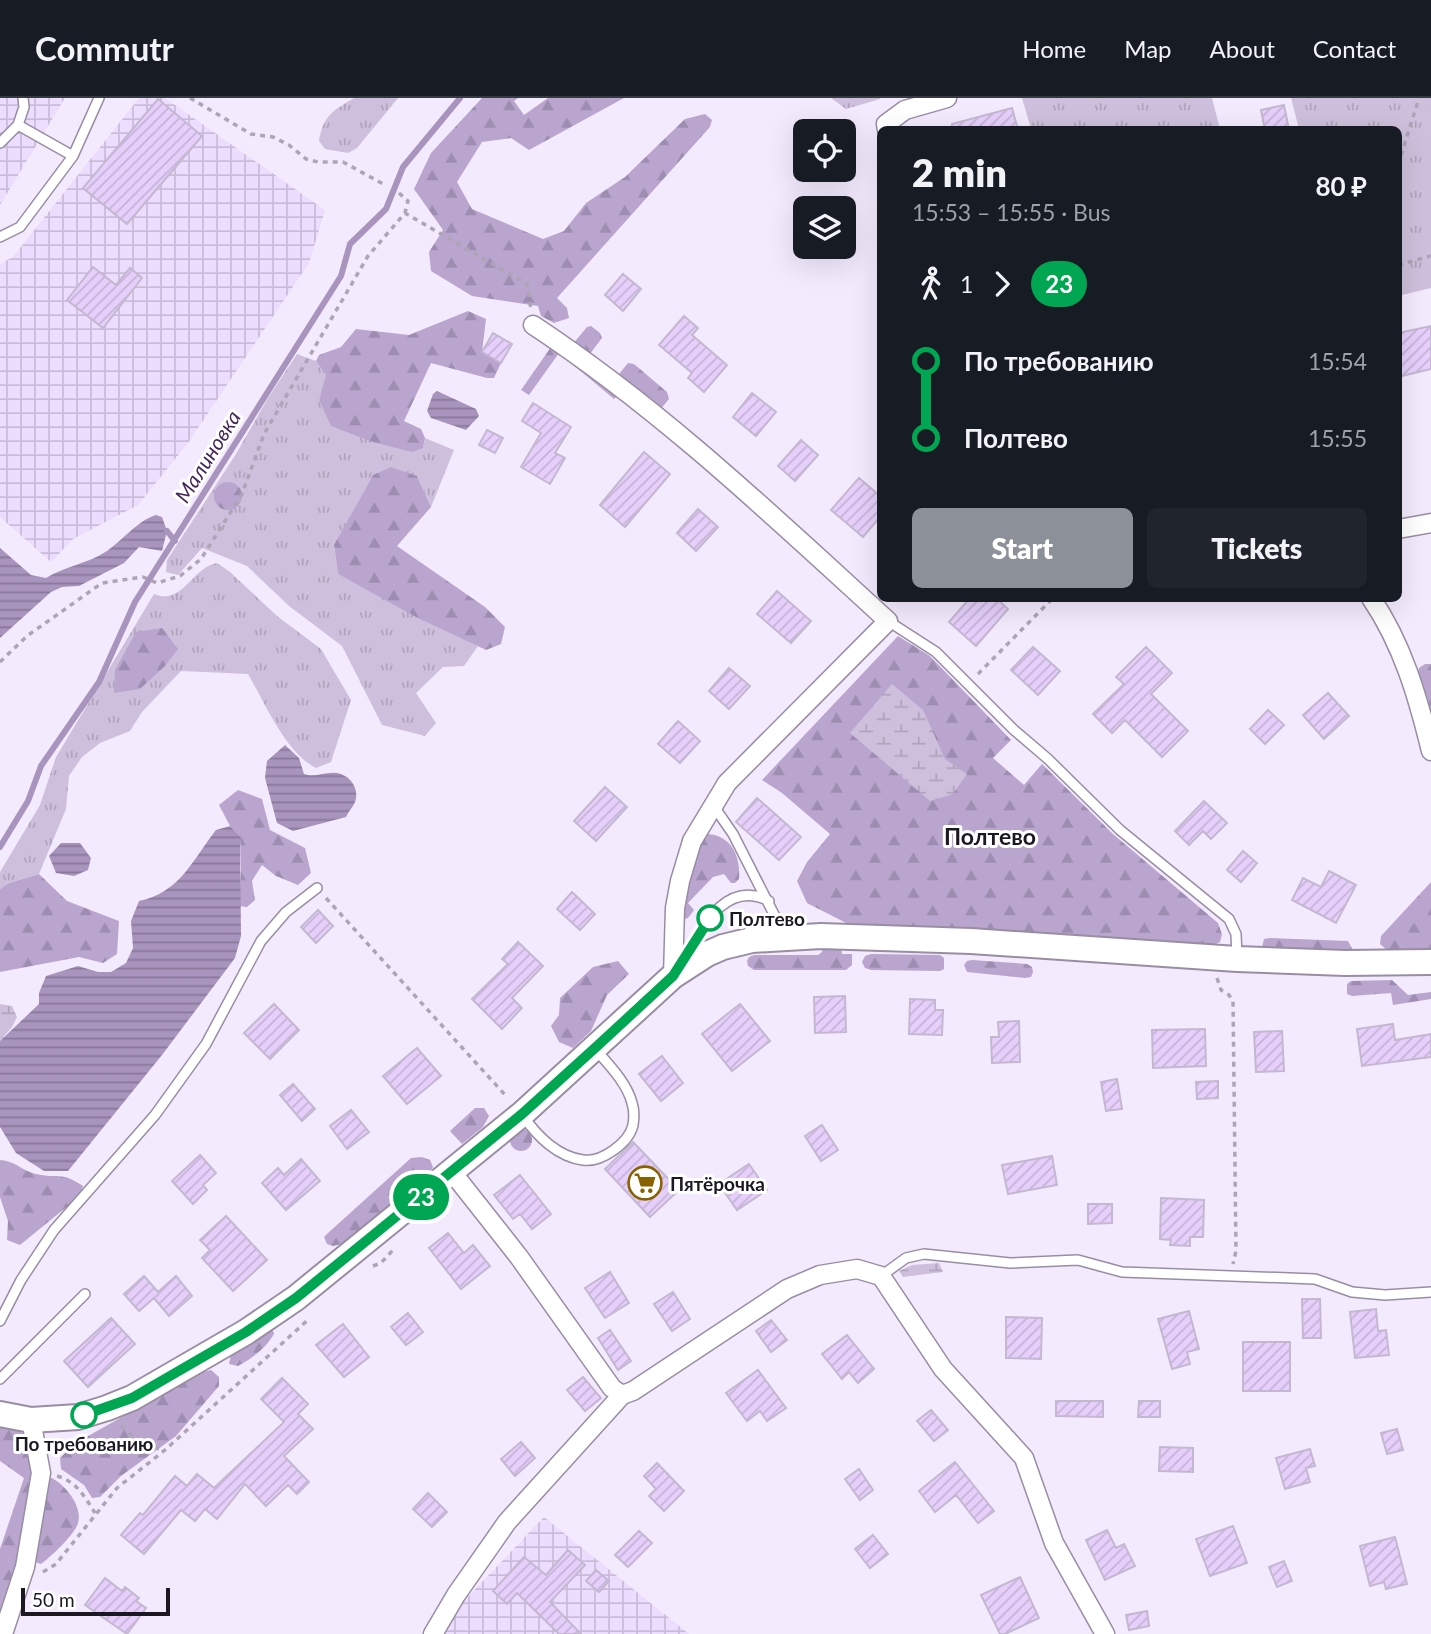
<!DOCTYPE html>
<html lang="en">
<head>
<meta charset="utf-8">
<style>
  :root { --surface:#171b24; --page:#20242c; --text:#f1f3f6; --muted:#9ea1a6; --line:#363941; --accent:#8c9099 }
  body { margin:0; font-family:Lato,sans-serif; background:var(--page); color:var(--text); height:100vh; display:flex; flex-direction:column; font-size:26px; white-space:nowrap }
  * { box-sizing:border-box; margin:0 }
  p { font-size:23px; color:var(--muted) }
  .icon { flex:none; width:38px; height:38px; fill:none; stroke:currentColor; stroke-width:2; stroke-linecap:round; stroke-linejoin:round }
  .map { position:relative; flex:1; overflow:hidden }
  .panel { position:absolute; left:877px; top:28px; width:525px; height:476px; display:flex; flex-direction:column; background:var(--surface); border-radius:10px; box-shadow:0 7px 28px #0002 }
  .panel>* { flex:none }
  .badge { padding:0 14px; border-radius:23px; font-size:24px; line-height:46px }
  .tools { position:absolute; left:793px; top:21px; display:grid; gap:14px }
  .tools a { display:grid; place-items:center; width:63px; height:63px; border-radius:10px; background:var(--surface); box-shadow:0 7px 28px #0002; font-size:35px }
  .scale { position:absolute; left:21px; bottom:18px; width:149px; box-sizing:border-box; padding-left:7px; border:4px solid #1c1821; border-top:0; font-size:19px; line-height:24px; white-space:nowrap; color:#1c1821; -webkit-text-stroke:5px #fff; paint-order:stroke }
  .map>.badge { position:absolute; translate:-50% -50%; box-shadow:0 0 0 4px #fff }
  .legs { display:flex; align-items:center; gap:10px; height:77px; padding:0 35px; font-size:23px }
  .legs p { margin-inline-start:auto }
  .summary { display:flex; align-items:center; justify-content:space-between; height:119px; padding:0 35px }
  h1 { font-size:38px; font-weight:800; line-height:52px }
  .action { display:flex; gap:14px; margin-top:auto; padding:14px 35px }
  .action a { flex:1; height:80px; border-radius:10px; background:var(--accent); color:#fff; font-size:28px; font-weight:800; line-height:80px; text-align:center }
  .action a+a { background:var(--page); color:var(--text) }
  ul { padding:0 35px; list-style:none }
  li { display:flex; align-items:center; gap:24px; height:77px; font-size:26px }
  li i { display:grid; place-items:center; width:10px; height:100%; margin:0 9px; background:currentColor }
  li i::after { content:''; width:18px; height:18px; margin:-9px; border:5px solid; border-radius:50%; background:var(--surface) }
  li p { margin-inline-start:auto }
  li:first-child i { background:linear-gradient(#0000 50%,currentColor 0) }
  li:last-child i { background:linear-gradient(currentColor 50%,#0000 0) }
  header { display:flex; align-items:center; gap:42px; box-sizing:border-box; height:98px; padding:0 35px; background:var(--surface); border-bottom:2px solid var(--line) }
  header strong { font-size:33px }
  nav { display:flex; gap:38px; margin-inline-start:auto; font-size:24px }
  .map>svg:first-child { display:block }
  .industrial { fill:url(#industrial-grid) }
  .grass { fill:url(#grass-tufts) }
  .forest { fill:url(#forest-firs) }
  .wetland { fill:url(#wetland-marsh) }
  .water { fill:url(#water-rules) }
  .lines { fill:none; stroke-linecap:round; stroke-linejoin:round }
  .stream { stroke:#a894bc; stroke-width:6 }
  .building { fill:url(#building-hatch); stroke:#c4b8d1; stroke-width:2 }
  .lane-casing { stroke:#998da4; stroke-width:12 }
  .street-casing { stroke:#998da4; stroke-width:21 }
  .secondary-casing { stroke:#998da4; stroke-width:28 }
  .path { stroke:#ada5b6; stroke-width:3.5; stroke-dasharray:5 5; stroke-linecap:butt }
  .lane { stroke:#fff; stroke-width:9 }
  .street { stroke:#fff; stroke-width:18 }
  .secondary { stroke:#fff; stroke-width:24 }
  .line-1-casing { stroke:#fff; stroke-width:16 }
  .line-1 { stroke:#00a651; stroke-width:10 }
  .stop-1-dot { fill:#fff; stroke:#00a651; stroke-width:3.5 }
  .labels { text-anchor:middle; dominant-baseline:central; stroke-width:6; stroke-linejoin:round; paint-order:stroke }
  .stop-label { font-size:19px; font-weight:bold; fill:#1c1821; stroke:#fff; text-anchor:start }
  .poi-label { font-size:19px; font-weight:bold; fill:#1c1821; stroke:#fff; text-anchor:start }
  .water-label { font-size:21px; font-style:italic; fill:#43275a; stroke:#fff }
  .quarter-label { font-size:23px; font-weight:bold; fill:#1c1821; stroke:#fff }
</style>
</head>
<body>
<header>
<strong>Commutr</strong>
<nav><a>Home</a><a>Map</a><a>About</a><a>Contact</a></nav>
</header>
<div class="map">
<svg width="1431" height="1536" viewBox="0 0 1431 1536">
  <defs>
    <pattern id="industrial-grid" width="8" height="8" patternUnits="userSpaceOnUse" patternTransform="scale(1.75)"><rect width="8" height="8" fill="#ecdcfd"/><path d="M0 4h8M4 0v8" fill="none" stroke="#cabcd9"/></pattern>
    <pattern id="grass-tufts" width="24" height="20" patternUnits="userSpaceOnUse" patternTransform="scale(1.75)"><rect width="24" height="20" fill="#cec0dc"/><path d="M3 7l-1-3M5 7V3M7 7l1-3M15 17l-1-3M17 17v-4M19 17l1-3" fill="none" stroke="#b0a4bc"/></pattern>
    <pattern id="forest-firs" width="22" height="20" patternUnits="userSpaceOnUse" patternTransform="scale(1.75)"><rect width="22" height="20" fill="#b9a5ce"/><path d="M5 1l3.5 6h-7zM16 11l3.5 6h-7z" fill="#9e8db1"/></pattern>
    <pattern id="wetland-marsh" width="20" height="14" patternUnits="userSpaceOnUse" patternTransform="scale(1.75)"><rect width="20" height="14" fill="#cec0dc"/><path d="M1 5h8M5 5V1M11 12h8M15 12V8" fill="none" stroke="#b0a4bc"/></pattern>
    <pattern id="water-rules" width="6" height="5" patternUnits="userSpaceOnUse" patternTransform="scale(1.75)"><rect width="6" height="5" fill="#a894bc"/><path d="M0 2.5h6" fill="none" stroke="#887898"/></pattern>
    <pattern id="building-hatch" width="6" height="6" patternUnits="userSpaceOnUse" patternTransform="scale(1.75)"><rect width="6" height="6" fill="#e6d0fb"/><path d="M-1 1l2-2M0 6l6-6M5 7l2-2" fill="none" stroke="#c5b2d7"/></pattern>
  </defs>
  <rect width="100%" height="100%" fill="#f4eafe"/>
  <path class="industrial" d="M0,0H65L0,107Z
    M139,0H165L325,112L309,165L188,345L138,407L73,441L51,464L0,419V166L13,159Z
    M544,1419L689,1536H443L463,1504Z"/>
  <path class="grass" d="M354,0H398L357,50L348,55L325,51L319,43C323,17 334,12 354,0Z
    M831,0H880V1L846,11Z
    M1022,0H1212L1220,31H1031Z
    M1291,0H1431V190L1398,198V32L1299,31Z
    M297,256L316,263L327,277L319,302L423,350L425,340L454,352L431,409L417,378L373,377L334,448L338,476L478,548L464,568L443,569L416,595L436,625L425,638L382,627L342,548L289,508L247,468L202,450L178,477L166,474L167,462L236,356L268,300Z
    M217,465L230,474L277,518L321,551L351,602L331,664L316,670C286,655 265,605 248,576L181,573L142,614L130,633L100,645L82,659L69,678L66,711L39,776L9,785L0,791V774L40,707L56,659L154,496C183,508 192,469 217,465Z"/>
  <path class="forest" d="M482,0H518L514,3L524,17L548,0H624L529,52L511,40L482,44L457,84L472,111L543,141L564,133L586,105L625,79L685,21L705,16L712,22L710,29L557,200L567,210L569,220L554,225L541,218L538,208L472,198L431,173L429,154L443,132L414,91L431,55Z
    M468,213L486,221L482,254L501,265L494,280H487L431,265L404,323L421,331L425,340L423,350L412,354L373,344L331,328L319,302L326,277L316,263L319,257L341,249L356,231L409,237Z
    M591,228L600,235L602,240L586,261L611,286L628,265L634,266L667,294L669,301L659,313L624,291L614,301L559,255L529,297L521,292L551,249L567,253L587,229Z
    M391,369L417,378L431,409L397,448L485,509L505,529L501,546L486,552L416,519L338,476L334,447L373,377Z
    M214 398a14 14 0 1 1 28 0a14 14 0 1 1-28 0Z
    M162,530L178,551L165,568L140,591L114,595L115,572L136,534Z
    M898,538L930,558L1011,642L993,660L1024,687L1042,666L1113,736L1218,825L1222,836L1220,844L1210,848L852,828L807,805L797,783L807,764L830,736L782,695L762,682Z
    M1425,566H1431V622L1417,578L1419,570Z
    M238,692L262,701L270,732L305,750L311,775L298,787L276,778L262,767L252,783L255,802L247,809L239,808L241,771L240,738L230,728L219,707Z
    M705,736C731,736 741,758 739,781L735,785H731L724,776L713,779L688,805L694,812L688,820L681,822L680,813L694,758Z
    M39,776L67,803L119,823L117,856L103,865L79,859L0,874V791L9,785Z
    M1431,784V850L1428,852L1388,853L1380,846L1381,838Z
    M1270,840L1348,843L1353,852L1351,857L1261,853L1264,841Z
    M823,848H841L842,856H852V867L846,872H754L748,868L747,863L749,859L754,857H818L822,854Z
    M871,856L940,857L944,860V871L940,873L871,872L865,870L862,864L865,858Z
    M972,862L1027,866L1032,869L1033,874L1031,879L1025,880L967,874L964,867L967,863Z
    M618,863L629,876L607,897L591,933L573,950L559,944L551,928L559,917L560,900L593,869Z
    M1392,882L1408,897L1431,894V901L1393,907L1391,895L1352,898L1347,896V886L1351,883Z
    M475,1010H484L489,1018L483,1029L462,1046L450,1033Z
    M510 1042a11 11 0 1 1 22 0a11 11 0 1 1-22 0Z
    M422,1059L430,1062L433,1069L430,1074L342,1146L333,1148L327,1146L324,1139L328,1135L411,1060Z
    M0,1062C16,1063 22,1073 36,1076C58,1081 61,1073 83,1088L80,1098L20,1147L7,1142L8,1123L0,1099Z
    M270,1229L274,1235C268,1249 251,1261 238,1268L229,1266L232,1251Z
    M211,1272L219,1279V1288L176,1338L121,1378L100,1399L92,1400L84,1387L61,1371L60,1360L74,1346L200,1275Z
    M0,1328C11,1330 21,1331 29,1341C48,1369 10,1496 13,1536H0V1451L24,1380L0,1363Z
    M52,1380C66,1388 83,1408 78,1425C76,1435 51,1459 41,1466L35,1464L32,1458L45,1382Z"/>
  <path class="wetland" d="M892,586L923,612L945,661L967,676L953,696L930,703L850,635Z
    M0,906L12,908L17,919L12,929L0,943Z
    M939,1165L943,1174L903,1179L899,1173L912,1167Z"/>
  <path class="water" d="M437,293L476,311L479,318L466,332L431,320L427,313L433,296Z
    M156,417L162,419L167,433L162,453L139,449L124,465L79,488L62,489L51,494L0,540V450L31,477L46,480C63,469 87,466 107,453C123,442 137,423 156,417Z
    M285,647L299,660L304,676C316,680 325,673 337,675C350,677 360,691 355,704C353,709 348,714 346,719L293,733L277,725L265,680L267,663Z
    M230,728L240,738L241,838L235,860L162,957L68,1073H44L16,1055L0,1029V943L39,906V895L46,878L78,868L98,874H111L126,865L133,850L131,823L139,803C180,795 193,761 216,732Z
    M61,745H80L91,760L88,772L74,778L56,775L49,758Z"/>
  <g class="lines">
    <path class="stream" d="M167,433L175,443
      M0,749L28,703L41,668L99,584L135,504L341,178L350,146L386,111L403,69L460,0"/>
  </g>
  <path class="building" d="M158,1L202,38L127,126L83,90Z
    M1284,7L1289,32H1265L1261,12Z
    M1012,10L1018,32H952V26Z
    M93,169L116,187L130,170L142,180L103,230L67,202Z
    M623,176L641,191L623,213L605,197Z
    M684,218L698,230L692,237L727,267L704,294L688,280L692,275L659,247Z
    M1431,228V271L1398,279V235Z
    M493,235L512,246L501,265L482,254Z
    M752,295L776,314L756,338L733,319Z
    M533,305L571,329L555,355L565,360L550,386L521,369L541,335L522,323Z
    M487,332L503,340L495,355L479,347Z
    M801,342L818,357L795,383L778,368Z
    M644,354L670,376L625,429L600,407Z
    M859,380L880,398V419L863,439L831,412Z
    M698,411L718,429L696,453L677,435Z
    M777,493L811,523L791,545L757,516Z
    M970,500H996L1008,511L976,548L949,524Z
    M1033,549L1060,573L1038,597L1011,572Z
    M1146,549L1172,575L1151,596L1188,633L1162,659L1125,622L1112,635L1093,616L1124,586L1116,579Z
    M729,570L750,588L729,611L709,593Z
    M1328,595L1349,618L1324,641L1303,617Z
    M1268,612L1284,627L1265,646L1250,631Z
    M678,623L700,643L680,665L658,646Z
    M605,689L627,709L596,743L574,723Z
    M757,700L801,739L779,762L736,724Z
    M1204,703L1227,725L1211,741L1203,733L1189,747L1175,733Z
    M1243,753L1257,765L1241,784L1227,772Z
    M1329,773L1356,787L1336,825L1292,802L1303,780L1321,789Z
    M572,794L595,816L580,832L557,811Z
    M318,812L333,828L316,845L301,829Z
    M518,844L543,868L512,900L522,910L502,931L472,901L508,866L502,861Z
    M845,898L846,934L815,935L814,899Z
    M910,901L935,902V912H943L942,937L909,936Z
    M274,906L299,932L270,961L244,935Z
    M740,906L770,943L732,973L702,936Z
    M1019,923L1020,964L992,965L991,939H999L998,924Z
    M1393,926L1395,942L1431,936V959L1362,968L1357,931Z
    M1205,931L1206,968L1153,970L1152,932Z
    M1282,933L1284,973L1256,974L1254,934Z
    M417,950L441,978L407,1006L383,978Z
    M662,958L683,985L661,1003L639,976Z
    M1117,981L1122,1011L1106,1013L1101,984Z
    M1218,983V1000L1197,1001L1196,984Z
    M293,986L315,1011L302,1023L280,997Z
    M351,1012L369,1034L347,1051L330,1028Z
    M822,1027L838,1052L821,1063L805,1038Z
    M633,1044L679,1092L650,1119L605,1071Z
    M200,1057L216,1075L203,1087L207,1092L193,1106L172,1083Z
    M1052,1058L1057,1087L1008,1096L1002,1067Z
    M301,1061L320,1083L286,1112L262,1085L278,1070L284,1077Z
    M749,1066L767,1092L737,1112L719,1086Z
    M520,1077L551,1116L532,1131L520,1116L513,1121L494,1097Z
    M1161,1100L1204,1102L1203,1139H1190V1148L1170,1147L1171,1142L1160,1141Z
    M1088,1106H1112V1125L1088,1126Z
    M226,1118L267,1162L233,1193L202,1160L210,1152L200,1142Z
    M448,1135L464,1155L473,1147L490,1168L461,1191L429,1150Z
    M610,1174L629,1205L605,1220L585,1190Z
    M144,1178L158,1194L176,1178L192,1198L169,1218L154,1200L139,1213L124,1196Z
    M673,1194L690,1221L672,1233L654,1206Z
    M1302,1201H1320L1321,1240H1303Z
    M1376,1211L1378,1233L1386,1232L1389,1257L1355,1260L1350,1214Z
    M1189,1213L1199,1251L1187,1254L1190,1266L1172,1271L1158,1221Z
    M408,1215L423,1234L406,1247L391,1229Z
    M1006,1219L1042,1220L1041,1261L1006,1260Z
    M111,1220L135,1246L88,1289L64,1263Z
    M771,1222L787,1242L771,1254L756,1233Z
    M343,1226L369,1259L344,1279L316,1247Z
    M610,1232L631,1263L618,1272L598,1240Z
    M847,1237L874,1271L858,1285L849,1274L842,1281L822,1256Z
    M1243,1244H1290V1293H1243Z
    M758,1272L786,1310L767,1323L760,1313L747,1323L726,1295Z
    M583,1279L601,1300L585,1313L567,1292Z
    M282,1280L308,1306L298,1316L313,1331L284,1358L309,1384L297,1396L288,1387L266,1408L245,1386L217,1421L205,1411L195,1423L181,1412L144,1456L121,1437L140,1415L143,1417L175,1378L187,1388L197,1376L214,1390L284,1324L261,1301Z
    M1056,1303H1103V1319L1056,1318Z
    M1139,1303H1160V1319H1138Z
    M931,1312L948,1332L934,1343L917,1323Z
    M1397,1331L1403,1352L1387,1356L1381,1335Z
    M521,1344L535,1360L515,1378L501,1361Z
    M1160,1349L1193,1350V1374L1159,1373Z
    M1310,1351L1315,1368L1306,1370L1310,1384L1285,1391L1276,1360Z
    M955,1364L994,1413L978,1425L956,1397L935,1414L919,1393Z
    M657,1365L684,1393L664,1413L649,1398L656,1391L644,1378Z
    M859,1371L873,1392L860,1402L845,1381Z
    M428,1395L447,1414L432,1429L413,1411Z
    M1233,1428L1247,1465L1210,1478L1196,1441Z
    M1107,1432L1116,1450L1124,1446L1135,1468L1105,1482L1086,1442Z
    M639,1433L652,1445L628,1469L615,1457Z
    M873,1437L888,1456L870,1470L855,1451Z
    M1395,1439L1407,1486L1386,1491L1384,1484L1370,1488L1360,1448Z
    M568,1452L585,1467L550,1504L581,1536H559L517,1495L507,1506L493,1493L524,1459L546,1477Z
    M1284,1463L1292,1483L1277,1489L1269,1469Z
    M596,1472L609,1483L599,1494L586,1483Z
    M1020,1479L1039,1520L1005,1536H1000L981,1497Z
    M105,1480L122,1493L125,1489L139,1500L136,1503L146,1510L127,1536L85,1507Z
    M1147,1513L1149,1528L1129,1532L1126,1517Z"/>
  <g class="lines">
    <defs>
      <path id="lane" d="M18,27L24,9L23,0
        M0,45L18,27L73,58
        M0,139L20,129L73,58L99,0
        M888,523L936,554L1013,631L1048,661L1120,732L1229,821L1236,836L1237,859
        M713,707L733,736L785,838
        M683,862C701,832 725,780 769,803
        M524,1019C537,1038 558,1059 583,1062C601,1065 629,1045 633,1027C634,1021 634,1011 632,1005C627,985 609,967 596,952
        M881,1178L906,1160L924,1156L1010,1165L1078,1162L1122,1174L1315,1181L1352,1194L1385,1197L1431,1194
        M0,1223L21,1182L54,1132L155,1017L206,946L261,843L286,814L317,790
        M0,1281L85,1196"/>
      <path id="street" d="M887,32L886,26L905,12L947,0
        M533,227C662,312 774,419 888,523L727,685L692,743L680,783L675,810L673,878
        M1398,431L1431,425
        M1371,500C1403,547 1418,600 1431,653
        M452,1074L519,1159L612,1290L622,1297L633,1293L787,1191L820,1177L857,1171L881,1178L943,1271L1024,1360L1054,1445L1105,1536
        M3,1536L25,1469L41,1375L31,1322
        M433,1536L456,1497L507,1424L622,1297"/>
      <path id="secondary" d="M0,1316L31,1322L78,1319L107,1310L132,1300L246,1234L296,1200L522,1016L673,878L707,856L723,849L752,842L821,838L971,843L1237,861L1345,865L1431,864"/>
    </defs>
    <use href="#lane" class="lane-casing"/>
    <use href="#street" class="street-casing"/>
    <use href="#secondary" class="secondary-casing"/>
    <path class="path" d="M190,0L251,36L273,39L289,47L306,61L318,64H343L385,87
      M1398,67L1419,0
      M399,95L408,103L405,115
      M1398,167L1431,158
      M0,564L27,538L102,485L143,479L157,485L180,478L201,461L242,396L264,336L368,158L405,115L527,186L531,211
      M978,576L1053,500
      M326,800L507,999
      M1217,880L1221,892L1229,897L1233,903L1236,1153L1233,1166
      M373,1168L381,1165L393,1152
      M121,1328C134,1340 147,1349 165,1352
      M57,1378C76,1383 85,1399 95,1415
      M43,1474L56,1466L117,1390L165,1352L310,1220"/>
    <use href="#lane" class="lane"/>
    <use href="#street" class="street"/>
    <use href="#secondary" class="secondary"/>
  </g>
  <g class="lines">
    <defs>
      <path id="line-1" d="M84,1317L132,1300L246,1234L296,1200L522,1016L595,950L673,878L710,820"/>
    </defs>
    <use href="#line-1" class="line-1-casing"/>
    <use href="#line-1" class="line-1"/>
  </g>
  <defs>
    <symbol id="supermarket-ring" viewBox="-11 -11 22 22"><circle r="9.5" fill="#fff" stroke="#896200" stroke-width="1.5"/><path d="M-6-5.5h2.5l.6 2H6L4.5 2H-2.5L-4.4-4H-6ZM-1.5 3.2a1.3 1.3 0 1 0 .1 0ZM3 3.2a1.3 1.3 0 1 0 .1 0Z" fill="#896200"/></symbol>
  </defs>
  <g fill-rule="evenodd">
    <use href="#supermarket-ring" x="626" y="1066" width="38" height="38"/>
  </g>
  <g class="stop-1-dot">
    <circle cx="710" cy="820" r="12"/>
    <circle cx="84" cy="1317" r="12"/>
  </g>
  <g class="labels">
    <g class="stop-label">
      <text x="729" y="820">Полтево</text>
      <text x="84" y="1345" text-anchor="middle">По требованию</text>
    </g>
    <g class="poi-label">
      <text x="670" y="1085">Пятёрочка</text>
    </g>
    <g class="water-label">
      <text transform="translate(207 358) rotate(-58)">Малиновка</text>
    </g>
    <g class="quarter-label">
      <text x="990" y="738">Полтево</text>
    </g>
  </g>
</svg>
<div class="tools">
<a><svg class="icon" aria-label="locate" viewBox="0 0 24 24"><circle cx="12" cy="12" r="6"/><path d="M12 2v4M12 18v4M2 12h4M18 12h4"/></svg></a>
<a><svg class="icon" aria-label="layers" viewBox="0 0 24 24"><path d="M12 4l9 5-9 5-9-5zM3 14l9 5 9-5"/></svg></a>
</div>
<div class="scale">50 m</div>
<b class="badge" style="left:421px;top:1099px;background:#00a651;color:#fff">23</b>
<section class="panel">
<div class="summary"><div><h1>2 min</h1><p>15:53 – 15:55 · Bus</p></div><b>80 ₽</b></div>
<div class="legs"><svg class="icon" aria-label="walk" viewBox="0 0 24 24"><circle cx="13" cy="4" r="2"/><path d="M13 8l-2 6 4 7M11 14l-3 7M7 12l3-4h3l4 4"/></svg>1<svg class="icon" aria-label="forward" viewBox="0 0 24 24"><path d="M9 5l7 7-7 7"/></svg><b class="badge" style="background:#00a651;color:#fff">23</b></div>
<ul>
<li><i style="color:#00a651"></i><b>По требованию</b><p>15:54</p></li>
<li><i style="color:#00a651"></i><b>Полтево</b><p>15:55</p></li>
</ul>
<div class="action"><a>Start</a><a>Tickets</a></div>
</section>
</div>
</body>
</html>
